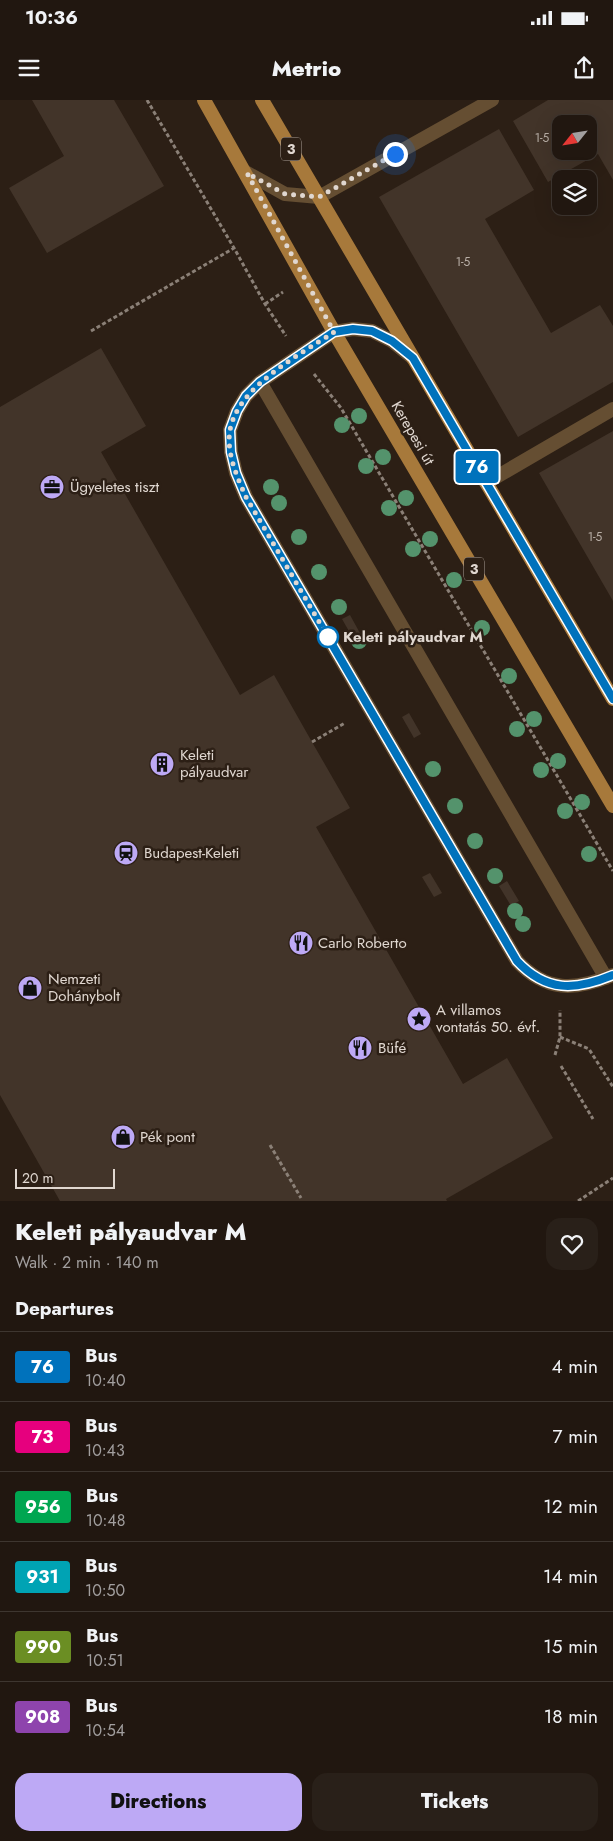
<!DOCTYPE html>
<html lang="en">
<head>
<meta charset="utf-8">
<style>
  :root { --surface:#211710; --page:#292019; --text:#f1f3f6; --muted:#a29f9f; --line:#3e3630; --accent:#bda9f5 }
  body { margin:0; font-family:Jost,sans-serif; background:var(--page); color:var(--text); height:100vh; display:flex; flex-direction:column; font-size:19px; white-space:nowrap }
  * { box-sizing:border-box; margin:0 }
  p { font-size:16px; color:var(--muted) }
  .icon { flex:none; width:28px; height:28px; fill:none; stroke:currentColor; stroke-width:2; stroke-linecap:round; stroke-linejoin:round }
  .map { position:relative; height:1101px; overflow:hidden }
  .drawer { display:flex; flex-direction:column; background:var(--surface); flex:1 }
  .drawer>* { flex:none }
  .badge { padding:0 10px; border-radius:4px; font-size:18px; line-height:32px }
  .needle { width:32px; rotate:240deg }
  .controls { position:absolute; left:552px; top:15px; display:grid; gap:10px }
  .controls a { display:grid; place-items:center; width:45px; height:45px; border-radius:10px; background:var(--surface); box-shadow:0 5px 20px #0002,0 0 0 1px var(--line); font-size:25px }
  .scale { position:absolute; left:15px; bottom:12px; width:100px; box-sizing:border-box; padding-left:5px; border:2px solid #e0d7d0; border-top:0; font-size:14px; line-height:18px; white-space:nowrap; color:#e0d7d0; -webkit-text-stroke:4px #2c1f15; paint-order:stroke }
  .you { position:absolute; width:25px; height:25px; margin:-12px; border:4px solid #fff; border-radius:50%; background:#1a73e8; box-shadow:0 0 0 8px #1a73e833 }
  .map>.badge { position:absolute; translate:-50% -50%; box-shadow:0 0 0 2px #fff }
  h2 { padding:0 15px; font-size:19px; line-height:45px }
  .round { display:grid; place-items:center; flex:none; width:52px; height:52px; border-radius:15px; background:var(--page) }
  .head { display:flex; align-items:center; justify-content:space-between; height:85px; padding:0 15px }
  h1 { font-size:24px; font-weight:800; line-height:38px }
  .primary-button { display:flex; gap:10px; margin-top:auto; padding:10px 15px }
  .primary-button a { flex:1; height:58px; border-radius:15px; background:var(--accent); color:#111; font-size:20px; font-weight:800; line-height:58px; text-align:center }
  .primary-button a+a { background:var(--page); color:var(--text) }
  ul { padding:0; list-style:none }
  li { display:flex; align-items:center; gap:15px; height:70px; padding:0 15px; border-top:1px solid var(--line) }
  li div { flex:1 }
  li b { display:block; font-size:19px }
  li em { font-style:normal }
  li .badge { min-width:55px; font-weight:700; text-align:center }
  .status { display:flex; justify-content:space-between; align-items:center; height:35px; padding:0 25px; background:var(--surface); direction:ltr }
  .status svg { height:14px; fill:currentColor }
  header { display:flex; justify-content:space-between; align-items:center; height:65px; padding:0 15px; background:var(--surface); font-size:22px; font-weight:800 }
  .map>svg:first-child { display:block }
  .building { fill:#423429; fill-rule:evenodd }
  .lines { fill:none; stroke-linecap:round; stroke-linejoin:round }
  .path { stroke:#8b8077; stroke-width:3; stroke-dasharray:4 2.5; stroke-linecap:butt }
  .service { stroke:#654e32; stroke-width:14 }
  .minor { stroke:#654e32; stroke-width:14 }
  .primary { stroke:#a7793b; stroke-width:14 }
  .tree { fill:#54936c }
  .line-casing { stroke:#fff; stroke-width:11 }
  .line { stroke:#0072bc; stroke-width:8 }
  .walk { stroke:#e0d7d0; stroke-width:5; stroke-dasharray:0 9 }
  .stop-dot { fill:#fff; stroke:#0072bc; stroke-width:2.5 }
  .labels { text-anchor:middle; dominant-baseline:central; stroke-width:5; stroke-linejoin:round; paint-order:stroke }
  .number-label { font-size:12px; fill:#b8aea6 }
  .shield { fill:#2c1f15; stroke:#aaa098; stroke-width:1 }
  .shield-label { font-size:14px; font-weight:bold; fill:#e0d7d0 }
  .street-label { font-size:15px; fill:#e0d7d0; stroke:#2c1f15 }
  .poi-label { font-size:15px; fill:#e0d7d0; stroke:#2c1f15; text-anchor:start }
  .stop-label { font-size:15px; font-weight:bold; fill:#e0d7d0; stroke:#2c1f15; text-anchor:start }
</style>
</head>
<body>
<div class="status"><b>10:36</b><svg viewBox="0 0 49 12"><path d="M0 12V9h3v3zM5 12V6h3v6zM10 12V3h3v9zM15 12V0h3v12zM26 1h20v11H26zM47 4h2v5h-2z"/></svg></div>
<header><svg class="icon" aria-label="menu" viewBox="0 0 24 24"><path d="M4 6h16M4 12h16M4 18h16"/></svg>Metrio<svg class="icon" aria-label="share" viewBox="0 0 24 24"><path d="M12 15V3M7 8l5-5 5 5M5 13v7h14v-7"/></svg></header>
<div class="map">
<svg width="613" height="1101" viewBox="0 0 613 1101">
  <rect width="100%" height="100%" fill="#2c1f15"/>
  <path class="building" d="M32,0H114L164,86L47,153L9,88L64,56Z
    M548,0H613V80L598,54L548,82L513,21ZM561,24H589V51H561Z
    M499,29L534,90L485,119L551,233L600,205L613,226V282L518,337L379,97Z
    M101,248L146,326L101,352L240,595L274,575L312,642L350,708L316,727L463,984L507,958L553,1038L446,1099L447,1101H60L0,995V307Z
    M613,331V501L539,373Z
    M350,515L361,535L354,540L342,519Z
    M409,613L421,634L414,638L402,617Z
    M430,773L442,793L434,797L422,777Z
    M507,781L519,801L511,806L499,786Z"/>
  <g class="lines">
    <path class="path" d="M147,0L234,148L265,204L286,236
      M265,204L283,192
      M91,231L234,148
      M314,274L341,308L613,771
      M312,642L345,623
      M560,937L589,949L613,987
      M555,955L560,937V910
      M561,966L593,1019
      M270,1045L301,1098
      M578,1101L613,1078"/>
    <path class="service" d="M413,258L392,241L372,231L353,229L334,232L260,282L246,296L237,311L230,330L231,352L236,373L246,397L517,861C546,892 575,891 613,875
      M260,282L606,878"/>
    <path class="minor" d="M247,73L285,94L319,97L492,0
      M486,383L613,309"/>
    <path class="primary" d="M204,0L334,232L613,706
      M262,0L613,599"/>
  </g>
  <g class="tree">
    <circle cx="359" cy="316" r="8"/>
    <circle cx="342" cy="325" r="8"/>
    <circle cx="383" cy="357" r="8"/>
    <circle cx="366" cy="366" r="8"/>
    <circle cx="271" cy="387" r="8"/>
    <circle cx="406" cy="398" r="8"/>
    <circle cx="279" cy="403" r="8"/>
    <circle cx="389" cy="408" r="8"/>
    <circle cx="299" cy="437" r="8"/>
    <circle cx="430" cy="439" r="8"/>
    <circle cx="413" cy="449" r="8"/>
    <circle cx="319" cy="472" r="8"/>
    <circle cx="454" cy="480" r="8"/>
    <circle cx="339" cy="507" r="8"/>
    <circle cx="482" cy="528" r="8"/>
    <circle cx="359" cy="541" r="8"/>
    <circle cx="509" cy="576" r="8"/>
    <circle cx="534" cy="619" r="8"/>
    <circle cx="517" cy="629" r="8"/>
    <circle cx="558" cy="661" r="8"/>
    <circle cx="433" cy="669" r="8"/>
    <circle cx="541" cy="670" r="8"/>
    <circle cx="582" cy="702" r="8"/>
    <circle cx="455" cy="706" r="8"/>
    <circle cx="565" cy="711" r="8"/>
    <circle cx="475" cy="741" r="8"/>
    <circle cx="589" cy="754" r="8"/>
    <circle cx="495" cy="776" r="8"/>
    <circle cx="515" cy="811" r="8"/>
    <circle cx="523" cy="824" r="8"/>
  </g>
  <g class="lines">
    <defs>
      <path id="line" d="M613,599L413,258L392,241L372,231L353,229L334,232L260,282L246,296L237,311L230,330L231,352L236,373L246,397L517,861C546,892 575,891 613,875"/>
    </defs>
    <use href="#line" class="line-casing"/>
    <use href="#line" class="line"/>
    <path class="walk" d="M328,537L246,397C237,377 226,352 230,330C238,286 300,255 334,232L247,73L285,94L319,97L395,54"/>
  </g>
  <defs>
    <symbol id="office-disc" viewBox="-11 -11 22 22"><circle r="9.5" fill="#bda9f5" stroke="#2c1f15"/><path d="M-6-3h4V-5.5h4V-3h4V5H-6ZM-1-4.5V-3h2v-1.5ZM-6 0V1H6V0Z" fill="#111"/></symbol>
    <symbol id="building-disc" viewBox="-11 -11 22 22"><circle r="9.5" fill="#bda9f5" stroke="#2c1f15"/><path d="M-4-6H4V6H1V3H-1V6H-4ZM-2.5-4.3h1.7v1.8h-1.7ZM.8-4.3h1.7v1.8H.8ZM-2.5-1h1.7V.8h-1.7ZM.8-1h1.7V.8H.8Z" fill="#111"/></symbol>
    <symbol id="station-disc" viewBox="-11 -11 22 22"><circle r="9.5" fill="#bda9f5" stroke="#2c1f15"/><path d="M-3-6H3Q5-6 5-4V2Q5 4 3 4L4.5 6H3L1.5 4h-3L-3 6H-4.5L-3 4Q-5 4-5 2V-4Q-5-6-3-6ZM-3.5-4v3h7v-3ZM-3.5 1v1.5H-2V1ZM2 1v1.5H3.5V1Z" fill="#111"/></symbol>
    <symbol id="restaurant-disc" viewBox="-11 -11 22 22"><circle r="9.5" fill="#bda9f5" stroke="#2c1f15"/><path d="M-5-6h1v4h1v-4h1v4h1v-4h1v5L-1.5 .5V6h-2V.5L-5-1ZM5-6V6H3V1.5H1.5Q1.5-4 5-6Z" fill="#111"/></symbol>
    <symbol id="shop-disc" viewBox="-11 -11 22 22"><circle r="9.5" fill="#bda9f5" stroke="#2c1f15"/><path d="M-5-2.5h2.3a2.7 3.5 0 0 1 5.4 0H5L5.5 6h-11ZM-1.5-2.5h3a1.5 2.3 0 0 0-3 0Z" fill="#111"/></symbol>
    <symbol id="sight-disc" viewBox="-11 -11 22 22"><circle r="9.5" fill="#bda9f5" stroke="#2c1f15"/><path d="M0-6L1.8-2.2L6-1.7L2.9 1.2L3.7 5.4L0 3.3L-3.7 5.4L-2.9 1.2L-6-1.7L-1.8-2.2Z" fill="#111"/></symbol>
  </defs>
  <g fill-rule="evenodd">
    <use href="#office-disc" x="38" y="373" width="28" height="28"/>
    <use href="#building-disc" x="148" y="650" width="28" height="28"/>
    <use href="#station-disc" x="112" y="739" width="28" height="28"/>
    <use href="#restaurant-disc" x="287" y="829" width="28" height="28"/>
    <use href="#shop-disc" x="16" y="874" width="28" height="28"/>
    <use href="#sight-disc" x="405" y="905" width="28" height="28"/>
    <use href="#restaurant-disc" x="346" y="934" width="28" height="28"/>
    <use href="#shop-disc" x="109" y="1023" width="28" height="28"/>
  </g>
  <circle class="stop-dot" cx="328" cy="537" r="10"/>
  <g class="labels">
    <g class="number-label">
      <text x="542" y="38">1-5</text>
      <text x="463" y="162">1-5</text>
      <text x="595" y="437">1-5</text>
    </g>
    <g class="shield">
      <rect x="281" y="37.5" width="20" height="23" rx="4"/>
      <rect x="464" y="457.5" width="20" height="23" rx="4"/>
    </g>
    <g class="shield-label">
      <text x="291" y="49">3</text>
      <text x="474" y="469">3</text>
    </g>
    <g class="street-label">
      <text transform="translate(413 333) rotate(60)">Kerepesi út</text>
    </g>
    <g class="poi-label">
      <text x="70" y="387">Ügyeletes tiszt</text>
      <text x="180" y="655">Keleti<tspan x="180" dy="17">pályaudvar</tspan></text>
      <text x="144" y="753">Budapest-Keleti</text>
      <text x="318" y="843">Carlo Roberto</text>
      <text x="48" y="879">Nemzeti<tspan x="48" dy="17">Dohánybolt</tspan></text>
      <text x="436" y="910">A villamos<tspan x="436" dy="17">vontatás 50. évf.</tspan></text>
      <text x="378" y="948">Büfé</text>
      <text x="140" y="1037">Pék pont</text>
    </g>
    <g class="stop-label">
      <text x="343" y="537">Keleti pályaudvar M</text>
    </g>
  </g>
</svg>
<div class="controls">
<a><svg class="needle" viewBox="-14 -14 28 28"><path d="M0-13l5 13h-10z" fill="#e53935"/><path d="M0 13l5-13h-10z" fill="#a29f9f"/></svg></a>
<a><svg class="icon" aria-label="layers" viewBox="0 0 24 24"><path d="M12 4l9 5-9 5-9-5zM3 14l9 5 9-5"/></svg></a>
</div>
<div class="scale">20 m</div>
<div class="you" style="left:395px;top:54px"></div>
<b class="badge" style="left:477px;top:367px;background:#0072bc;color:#fff">76</b>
</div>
<section class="drawer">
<div class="head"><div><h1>Keleti pályaudvar M</h1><p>Walk · 2 min · 140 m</p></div><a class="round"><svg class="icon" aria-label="heart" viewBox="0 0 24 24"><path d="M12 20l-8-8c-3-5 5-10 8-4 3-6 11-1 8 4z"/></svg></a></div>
<h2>Departures</h2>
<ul>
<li><span class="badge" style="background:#0072bc;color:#fff">76</span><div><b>Bus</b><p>10:40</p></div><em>4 min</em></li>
<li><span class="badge" style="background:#e6007e;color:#fff">73</span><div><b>Bus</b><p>10:43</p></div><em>7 min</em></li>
<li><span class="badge" style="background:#00a651;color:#fff">956</span><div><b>Bus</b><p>10:48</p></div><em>12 min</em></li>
<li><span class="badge" style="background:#00a3b4;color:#fff">931</span><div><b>Bus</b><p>10:50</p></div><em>14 min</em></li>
<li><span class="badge" style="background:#6b8e23;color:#fff">990</span><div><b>Bus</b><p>10:51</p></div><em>15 min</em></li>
<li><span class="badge" style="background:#8e44ad;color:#fff">908</span><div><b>Bus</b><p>10:54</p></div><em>18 min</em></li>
</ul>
<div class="primary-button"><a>Directions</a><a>Tickets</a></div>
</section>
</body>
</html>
